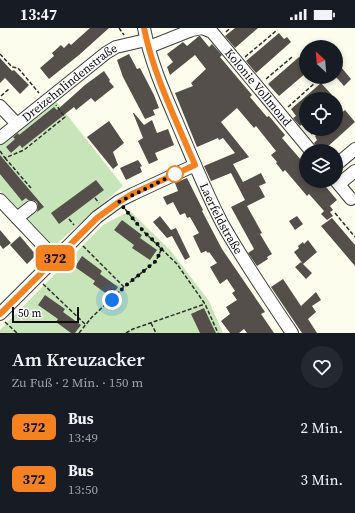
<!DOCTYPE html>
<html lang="de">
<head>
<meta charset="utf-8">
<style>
  :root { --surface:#171b24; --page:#242831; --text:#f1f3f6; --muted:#9ea1a6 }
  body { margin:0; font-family:"Source Serif 4",serif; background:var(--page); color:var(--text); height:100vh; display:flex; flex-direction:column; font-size:15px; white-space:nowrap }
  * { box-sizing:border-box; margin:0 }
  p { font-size:13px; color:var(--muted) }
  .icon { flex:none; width:22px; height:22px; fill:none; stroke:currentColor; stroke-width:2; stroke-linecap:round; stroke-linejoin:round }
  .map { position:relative; height:305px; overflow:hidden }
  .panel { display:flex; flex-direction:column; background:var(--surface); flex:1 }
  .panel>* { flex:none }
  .badge { padding:0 8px; border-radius:6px; font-size:14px; line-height:26px }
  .needle { width:26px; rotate:334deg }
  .fabs { position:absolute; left:299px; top:12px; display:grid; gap:8px }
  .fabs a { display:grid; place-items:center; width:44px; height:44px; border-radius:50%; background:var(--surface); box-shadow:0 2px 6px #0003; font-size:20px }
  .scale { position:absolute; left:12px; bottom:10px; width:67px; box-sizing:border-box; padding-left:4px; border:2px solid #0c0c0c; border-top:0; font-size:11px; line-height:14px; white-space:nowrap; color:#0c0c0c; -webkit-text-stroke:3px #fff; paint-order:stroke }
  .you { position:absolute; width:20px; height:20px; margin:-10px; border:3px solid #fff; border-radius:50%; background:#1a73e8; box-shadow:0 0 0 6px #1a73e833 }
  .map>.badge { position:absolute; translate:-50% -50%; box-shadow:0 0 0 2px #fff }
  .round { display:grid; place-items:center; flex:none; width:42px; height:42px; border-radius:21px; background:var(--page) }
  .head { display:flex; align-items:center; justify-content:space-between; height:68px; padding:0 12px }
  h1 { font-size:19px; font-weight:600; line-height:30px }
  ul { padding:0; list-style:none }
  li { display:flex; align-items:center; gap:12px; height:52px; padding:0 12px }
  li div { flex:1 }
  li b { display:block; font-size:15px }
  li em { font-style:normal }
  li .badge { min-width:44px; font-weight:700; text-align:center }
  .status { display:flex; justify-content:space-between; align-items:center; height:28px; padding:0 20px; background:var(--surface); direction:ltr }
  .status svg { height:11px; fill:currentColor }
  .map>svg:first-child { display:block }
  .green { fill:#c8e5ba }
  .building { fill:#544f4a }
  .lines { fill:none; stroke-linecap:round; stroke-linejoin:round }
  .minor-casing { stroke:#3f3f3f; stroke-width:14 }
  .path { stroke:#2e2e2e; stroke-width:1.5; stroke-dasharray:4 2; stroke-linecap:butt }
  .minor { stroke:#fff; stroke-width:12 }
  .line-casing { stroke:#fff; stroke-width:9 }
  .line { stroke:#f58220; stroke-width:6 }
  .walk { stroke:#0c0c0c; stroke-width:4; stroke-dasharray:0 7.2 }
  .stop-dot { fill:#fff; stroke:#f58220; stroke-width:2 }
  .labels { text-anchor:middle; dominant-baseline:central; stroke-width:4; stroke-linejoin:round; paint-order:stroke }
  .street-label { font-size:12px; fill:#0c0c0c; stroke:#fff }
</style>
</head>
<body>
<div class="status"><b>13:47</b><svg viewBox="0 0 49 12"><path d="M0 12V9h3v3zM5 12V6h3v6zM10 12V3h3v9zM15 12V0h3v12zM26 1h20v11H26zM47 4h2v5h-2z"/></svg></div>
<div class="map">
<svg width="355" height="305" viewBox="0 0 355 305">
  <rect width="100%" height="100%" fill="#fdfded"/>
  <path class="green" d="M56,73L123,158L53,219L0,163V117Z
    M130,183L171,223L209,273L223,305H0V302L103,197Z"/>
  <path class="building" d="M90,0H109L79,27L49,51L40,40L54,28L52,25L61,17L64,20L69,15L71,17Z
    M235,0H258L235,20L225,8Z
    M279,5L284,11L287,9L291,14L256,45L246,33Z
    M199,8H200L209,19L212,16L222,27L220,29L252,67L250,69L267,89L269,88L285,107L282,110L302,133L306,130V153H321L337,172L330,178L333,182L330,184L333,188L327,192L321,186L324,183L309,166L307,168L285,142L283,144L276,135L277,134L271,127L276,123L256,98L254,100L237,80L221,94L249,129L233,136L243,154L261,145L266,155L259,158L265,169L247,178L262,205L260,206L272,226L267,229L268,231L257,238L248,225L254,221L231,179L245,172L231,145L211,153L204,138L235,125L223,110L219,112L218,110L197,119L175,65L193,58L191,55L206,41L195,27L170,47L167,39L173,34L167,26L183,14L187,18Z
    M129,26L137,41L140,40L154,67L159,80L153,82L155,87L145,91L123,49L117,32Z
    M299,29L306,37V45L279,68L268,56Z
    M0,30L12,43L14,42L29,57L20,66L5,50L0,55Z
    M336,33L351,51L344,58L336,49Z
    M104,43L110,52L109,53L114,59L95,74L91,70L76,82L74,79L22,120L20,117L11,125L6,119L15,111L13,109L18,105L19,107L54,79L57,82L85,57Z
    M321,55L332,67L327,71H306V94L300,98L293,90L296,88L291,81Z
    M345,82L355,94L325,121L323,118L318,121L314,115L317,112L315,108L323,101H336V89Z
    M133,85H134L144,97L152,92L157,105L168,101L174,117L155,125L158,132L149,136L138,113L143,110Z
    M109,93L124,115L113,124L118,137L113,141L87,109Z
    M0,127L44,179L37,184L38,178L37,174L33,172H28L26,170L22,173L0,146Z
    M138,132L142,138L140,139L142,144L126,152L120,140Z
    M187,150L203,182L202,183L222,221L265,284L261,286L274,305H247L244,301L239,305H230L221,293L230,286L226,279L237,272L232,265L235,263L227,251L220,256L210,239L217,235L209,224L208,225L206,223L201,225L193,208L199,205L190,189L187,190L185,185L180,187L173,174L167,177L163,169L178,163L175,155Z
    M96,152L104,162L59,196L51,185Z
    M160,188L171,202L176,200L190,229L185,232L172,208L167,210L153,194Z
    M297,188L303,196L295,202L289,193Z
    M332,190L355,217V238L321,198Z
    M122,192L142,207L140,210L157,222L150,232L132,220L134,217L114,202Z
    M0,202L11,215L3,221L0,217Z
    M20,208L36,227L27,236L10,217Z
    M308,212L317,224L303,236L294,224L299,220L298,218L303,214L304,216Z
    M82,228L102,243L100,246L118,259L111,269L93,256L95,253L75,239Z
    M301,234L312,245L306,251L295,239Z
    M283,251L301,278L316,264L321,272L312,278L316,284L308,291L317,305H302L271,259Z
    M45,267L65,281L63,284L81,297L75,305H71L56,294L58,291L38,277Z
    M204,280L213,299L216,305H200L191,286Z"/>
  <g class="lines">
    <defs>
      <g id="minor">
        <path id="s1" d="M144,0C150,32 163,62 176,92C191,127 205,163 223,197C244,234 268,269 292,305"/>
        <path id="s2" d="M202,0L212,4L311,123"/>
        <path d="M149,19L192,2L202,0"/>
        <path d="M0,78L17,96"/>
        <path id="s3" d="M0,110L106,25L116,19L146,12"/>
        <path d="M336,137L355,121"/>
        <path d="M336,153L351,171"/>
        <path d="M339,156L355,143"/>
        <path d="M0,172L55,230"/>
        <path d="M17,190L31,179"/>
        <path d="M0,286L97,189L119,173L133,166L195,137"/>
      </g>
    </defs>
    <use href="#minor" class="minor-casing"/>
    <path class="path" d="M119,0L124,7
      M226,4L230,0
      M0,26L12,39L18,40L39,65
      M245,29L276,3
      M266,51L292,29
      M1,68L10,60
      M288,79L316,54
      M336,84L340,80
      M311,106L317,101
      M0,123L5,130L24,122L65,89L56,77
      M5,130L31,160
      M95,170L99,175
      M125,181L144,204L177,236L205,276L218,305
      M335,185L355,209
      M69,191L74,197
      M83,218L124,259
      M43,256L85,296
      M5,294L17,305
      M151,295L156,305
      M79,305L92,289L124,259L156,233L162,220
      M126,305L133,301L205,276"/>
    <use href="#minor" class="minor"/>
  </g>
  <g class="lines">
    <defs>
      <path id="line" d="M0,286L97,190L119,174L132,166L195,137C177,94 153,46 144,0"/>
    </defs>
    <use href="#line" class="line-casing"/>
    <use href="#line" class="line"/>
    <path class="walk" d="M112,272L124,259L156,233L162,220L144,204L119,174L175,146"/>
  </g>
  <circle class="stop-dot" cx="175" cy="146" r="8"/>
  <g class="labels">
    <g class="street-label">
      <text stroke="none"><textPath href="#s3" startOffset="89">Dreizehnlindenstraße</textPath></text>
      <text stroke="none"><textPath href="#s2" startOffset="83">Kolonie Vollmond</textPath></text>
      <text stroke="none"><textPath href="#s1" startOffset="206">Laerfeldstraße</textPath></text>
    </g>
  </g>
</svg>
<div class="fabs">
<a><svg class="needle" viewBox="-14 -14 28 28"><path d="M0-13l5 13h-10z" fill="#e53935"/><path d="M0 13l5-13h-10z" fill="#9ea1a6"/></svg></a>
<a><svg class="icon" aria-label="locate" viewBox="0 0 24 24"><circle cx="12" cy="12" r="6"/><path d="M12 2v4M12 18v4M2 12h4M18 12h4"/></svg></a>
<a><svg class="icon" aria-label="layers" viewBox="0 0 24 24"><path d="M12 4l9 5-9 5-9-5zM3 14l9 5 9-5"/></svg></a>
</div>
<div class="scale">50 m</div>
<div class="you" style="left:112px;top:272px"></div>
<b class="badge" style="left:55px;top:230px;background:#f58220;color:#111">372</b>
</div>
<section class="panel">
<div class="head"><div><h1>Am Kreuzacker</h1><p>Zu Fuß · 2 Min. · 150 m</p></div><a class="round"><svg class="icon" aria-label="heart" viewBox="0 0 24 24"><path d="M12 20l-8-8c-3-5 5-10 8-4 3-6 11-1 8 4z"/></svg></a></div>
<ul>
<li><span class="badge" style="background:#f58220;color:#111">372</span><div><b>Bus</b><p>13:49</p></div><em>2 Min.</em></li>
<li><span class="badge" style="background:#f58220;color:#111">372</span><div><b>Bus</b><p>13:50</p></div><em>3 Min.</em></li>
</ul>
</section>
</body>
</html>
